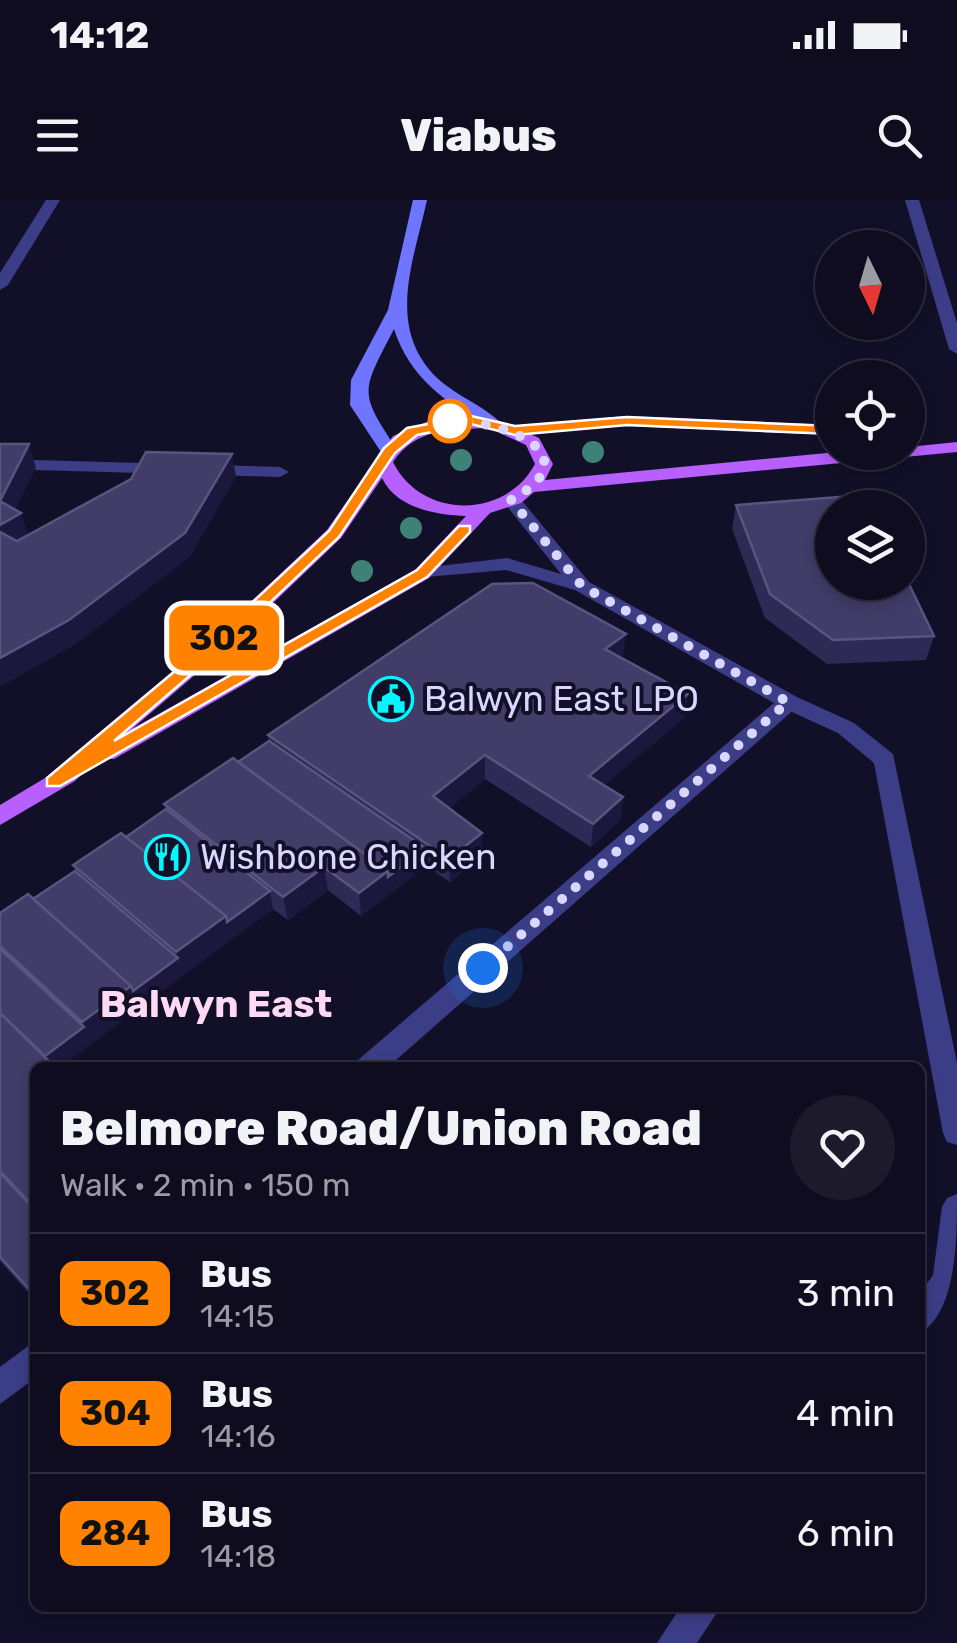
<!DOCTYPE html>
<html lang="en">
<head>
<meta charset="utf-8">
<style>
  :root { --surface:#0e0c1e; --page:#1c1a2b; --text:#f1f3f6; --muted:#9b9ba4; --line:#2e2c3c }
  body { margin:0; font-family:Rubik,sans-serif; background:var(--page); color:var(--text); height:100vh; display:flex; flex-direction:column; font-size:38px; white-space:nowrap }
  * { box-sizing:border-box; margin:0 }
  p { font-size:32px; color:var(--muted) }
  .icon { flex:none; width:55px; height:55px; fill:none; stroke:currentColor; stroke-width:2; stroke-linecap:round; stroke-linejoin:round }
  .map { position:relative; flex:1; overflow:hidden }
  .drawer { position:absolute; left:30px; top:862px; width:895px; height:550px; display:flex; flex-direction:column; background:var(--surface); border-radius:15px; box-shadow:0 5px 15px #0003,0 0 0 2px var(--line) }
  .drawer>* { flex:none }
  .badge { padding:0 20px; border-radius:15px; font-size:35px; line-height:65px }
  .needle { width:65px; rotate:175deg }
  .tools { position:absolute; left:815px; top:30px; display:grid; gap:20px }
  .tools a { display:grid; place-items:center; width:110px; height:110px; border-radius:50%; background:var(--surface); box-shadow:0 5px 15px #0003,0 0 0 2px var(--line); font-size:50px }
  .you { position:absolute; width:50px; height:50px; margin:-25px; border:8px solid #fff; border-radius:50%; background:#1a73e8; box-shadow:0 0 0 15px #1a73e833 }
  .map>.badge { position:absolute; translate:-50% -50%; box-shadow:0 0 0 5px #fff }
  .round { display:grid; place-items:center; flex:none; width:105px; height:105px; border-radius:52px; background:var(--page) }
  .overview { display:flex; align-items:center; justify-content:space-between; height:170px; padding:0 30px }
  h1 { font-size:48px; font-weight:800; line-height:75px }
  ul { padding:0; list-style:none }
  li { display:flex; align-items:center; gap:30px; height:120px; padding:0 30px; border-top:2px solid var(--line) }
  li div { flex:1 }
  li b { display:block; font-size:38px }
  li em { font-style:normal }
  li .badge { min-width:110px; font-weight:700; text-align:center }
  .status { display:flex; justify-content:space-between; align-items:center; height:70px; padding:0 50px; background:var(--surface); direction:ltr }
  .status svg { height:28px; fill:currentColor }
  header { display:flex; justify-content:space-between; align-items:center; height:130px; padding:0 30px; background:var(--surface); font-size:45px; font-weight:800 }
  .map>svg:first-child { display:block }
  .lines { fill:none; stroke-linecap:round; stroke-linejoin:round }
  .lane { fill:#3b3e87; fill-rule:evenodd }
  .street { fill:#3b3e87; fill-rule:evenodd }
  .secondary { fill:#6f75ff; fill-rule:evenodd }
  .primary { fill:#b75fff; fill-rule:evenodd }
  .tree { fill:#3e8277 }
  .wall { fill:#2f2956 }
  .shaded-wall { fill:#1c173c }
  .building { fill:#413c68; stroke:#595480; stroke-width:2.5 }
  .line { fill:#ff8200; stroke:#fff; stroke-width:2.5 }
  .walk { stroke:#d9d7ff; stroke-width:10; stroke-dasharray:0 18 }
  .stop-dot { fill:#fff; stroke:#ff8200; stroke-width:5 }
  .labels { text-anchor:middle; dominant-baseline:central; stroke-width:8; stroke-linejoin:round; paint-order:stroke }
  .poi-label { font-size:35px; fill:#d9d7ff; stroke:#121028; text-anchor:start }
  .neighbourhood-label { font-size:38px; font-weight:bold; fill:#ffd9f4; stroke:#121028 }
</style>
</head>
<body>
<div class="status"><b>14:12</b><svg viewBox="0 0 49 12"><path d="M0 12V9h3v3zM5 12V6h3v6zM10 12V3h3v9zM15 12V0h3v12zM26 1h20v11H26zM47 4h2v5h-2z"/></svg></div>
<header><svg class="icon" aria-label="menu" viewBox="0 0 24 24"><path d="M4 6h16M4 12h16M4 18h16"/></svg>Viabus<svg class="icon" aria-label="search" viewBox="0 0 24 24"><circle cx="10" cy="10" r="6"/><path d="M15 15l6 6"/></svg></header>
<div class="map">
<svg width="957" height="1443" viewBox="0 0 957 1443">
  <rect width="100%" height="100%" fill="#121028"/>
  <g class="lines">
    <path class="lane" d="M46,0H60L8,85L0,90V73Z
      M0,259L280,267L289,272L280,277L0,269Z
      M789,495L797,497L800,502L797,507L387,868H355L358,860L781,497Z
      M35,1141V1178L0,1204V1167Z"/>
    <path class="street" d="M905,0H919L957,123V154L949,149Z
      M511,294L518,296L589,382L797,497L854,523L893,554L957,863V945L947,942L943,933L874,563L838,533L781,507L575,390L506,370L415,378L412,374L422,368L507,358L561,374L502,300Z
      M957,994C957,1038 957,1112 920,1133V1093L933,1075L942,1007L947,998Z
      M680,1408H720L697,1443H657Z"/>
    <path class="secondary" d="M413,0H427C414,60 385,127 437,178C456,196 483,205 501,223L486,227C444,200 410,178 394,129C361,193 358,191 398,251L389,256L383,255L350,205L351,180L388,110Z"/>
    <path class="primary" d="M627,216L832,225V235L627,226L530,234L539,238L553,264L545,280L837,252H908V247L957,242V252L534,292L521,303L490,313L429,378L114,559L98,558L75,581L0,625V605L45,578L210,440L327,330L393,236L431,220L492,218L512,226ZM489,228L526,245L535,264C505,320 421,319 393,262C417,227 450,230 489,228ZM382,278C396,308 436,315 466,316L415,370L132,529L224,450L341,338Z"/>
  </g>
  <g class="tree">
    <circle cx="593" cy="252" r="11"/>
    <circle cx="461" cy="260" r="11"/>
    <circle cx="411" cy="328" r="11"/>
    <circle cx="362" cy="371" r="11"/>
  </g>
  <path class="wall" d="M736,305L934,436L926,460L827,464L765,418L732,329Z
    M626,434L622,458L688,494L684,518L604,585L623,597L620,620L591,647L485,579L449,608L482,633V656L450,682L426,666L361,716L328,690L288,720L273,709L183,775L35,868V1100L0,1061V713L33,699L75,671L73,665L126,637L166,609L164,604L238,562L269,541L268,535Z"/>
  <path class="shaded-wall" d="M29,244L36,268L11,318L21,313L29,336L0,348V301Z
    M232,254L236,277L190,357L76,444L0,487V458Z
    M626,434L623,457L603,473L605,449Z
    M688,494L684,518L587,600L589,576Z
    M485,555V579L434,620L433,596Z
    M623,597L620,620L591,647L593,624Z
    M482,633V656L450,682L449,659Z
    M425,648L426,666L361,716L359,693L388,671Z
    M324,667L328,690L288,720L283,697Z
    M270,691L273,709L59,868H48L43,858L84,827L82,822L131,786L178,758L176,752L226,716Z
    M35,1084V1099L29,1089Z"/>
  <path class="building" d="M0,244H29L0,301L21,313L0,325Z
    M146,252L232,254L185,333L69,420L0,458V332L17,341L131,279Z
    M864,295L871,308H832V382H908L934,436L833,440L770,394L736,305Z
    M533,383L626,434L605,449L688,494L589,576L623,597L593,624L485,555L433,596L482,633L449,659L268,535L492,384Z
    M269,541L425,648L388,677V671L238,562Z
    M233,558L388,671L359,693L324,667L283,697L164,604Z
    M166,609L270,691L227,722L226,716L126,637Z
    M121,633L226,716L176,752L73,665Z
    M75,671L178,758L133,791L131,786L33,699Z
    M28,694L131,786L82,822L0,746V713Z
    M0,749L84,827L45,856L0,813Z
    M0,813L56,868H35V1008L0,971Z
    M0,973L35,1010V1084L29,1089L0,1057Z"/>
  <path class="line" d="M471,216L515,226L627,217L832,226L839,230L832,234L627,225L515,235L471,224L417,235L395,253L339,337L222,448L114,541L417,370L459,326H470V332L427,377L60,586H47V578L211,441L329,331L384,248L407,228Z"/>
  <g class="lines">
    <path class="walk" d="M450,221C500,219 595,254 511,300L582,386L788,502L483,768"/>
  </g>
  <defs>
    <symbol id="civic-ring" viewBox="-11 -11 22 22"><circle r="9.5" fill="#121028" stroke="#04f7fe" stroke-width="1.5"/><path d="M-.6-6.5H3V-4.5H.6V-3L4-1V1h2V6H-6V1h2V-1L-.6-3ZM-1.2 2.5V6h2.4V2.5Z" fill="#04f7fe"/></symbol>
    <symbol id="restaurant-ring" viewBox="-11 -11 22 22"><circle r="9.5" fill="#121028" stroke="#04f7fe" stroke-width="1.5"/><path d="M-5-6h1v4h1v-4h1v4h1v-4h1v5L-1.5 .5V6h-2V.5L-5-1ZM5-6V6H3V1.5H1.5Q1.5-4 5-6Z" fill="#04f7fe"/></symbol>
  </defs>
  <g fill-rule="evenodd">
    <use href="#civic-ring" x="366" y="474" width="50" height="50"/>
    <use href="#restaurant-ring" x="142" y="632" width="50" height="50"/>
  </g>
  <circle class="stop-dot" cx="450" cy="221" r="20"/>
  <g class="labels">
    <g class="poi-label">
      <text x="424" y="499">Balwyn East LPO</text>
      <text x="200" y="657">Wishbone Chicken</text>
    </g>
    <g class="neighbourhood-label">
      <text x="216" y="804">Balwyn East</text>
    </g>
  </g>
</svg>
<div class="tools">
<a><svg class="needle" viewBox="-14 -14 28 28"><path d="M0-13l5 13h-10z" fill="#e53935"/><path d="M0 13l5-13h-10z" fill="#9b9ba4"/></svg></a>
<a><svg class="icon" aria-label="locate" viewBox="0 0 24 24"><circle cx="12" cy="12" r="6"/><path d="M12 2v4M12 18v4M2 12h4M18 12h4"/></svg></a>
<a><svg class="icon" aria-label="layers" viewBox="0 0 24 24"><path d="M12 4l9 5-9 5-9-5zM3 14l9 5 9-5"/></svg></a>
</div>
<div class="you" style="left:483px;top:768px"></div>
<b class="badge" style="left:224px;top:438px;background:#ff8200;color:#111">302</b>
<section class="drawer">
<div class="overview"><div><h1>Belmore Road/Union Road</h1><p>Walk · 2 min · 150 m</p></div><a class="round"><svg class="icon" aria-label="heart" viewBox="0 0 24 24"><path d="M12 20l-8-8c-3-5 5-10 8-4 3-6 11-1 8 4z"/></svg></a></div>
<ul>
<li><span class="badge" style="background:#ff8200;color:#111">302</span><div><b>Bus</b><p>14:15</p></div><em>3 min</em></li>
<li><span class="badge" style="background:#ff8200;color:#111">304</span><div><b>Bus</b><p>14:16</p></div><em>4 min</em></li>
<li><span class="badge" style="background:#ff8200;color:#111">284</span><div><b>Bus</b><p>14:18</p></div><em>6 min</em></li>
</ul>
</section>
</div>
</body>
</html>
